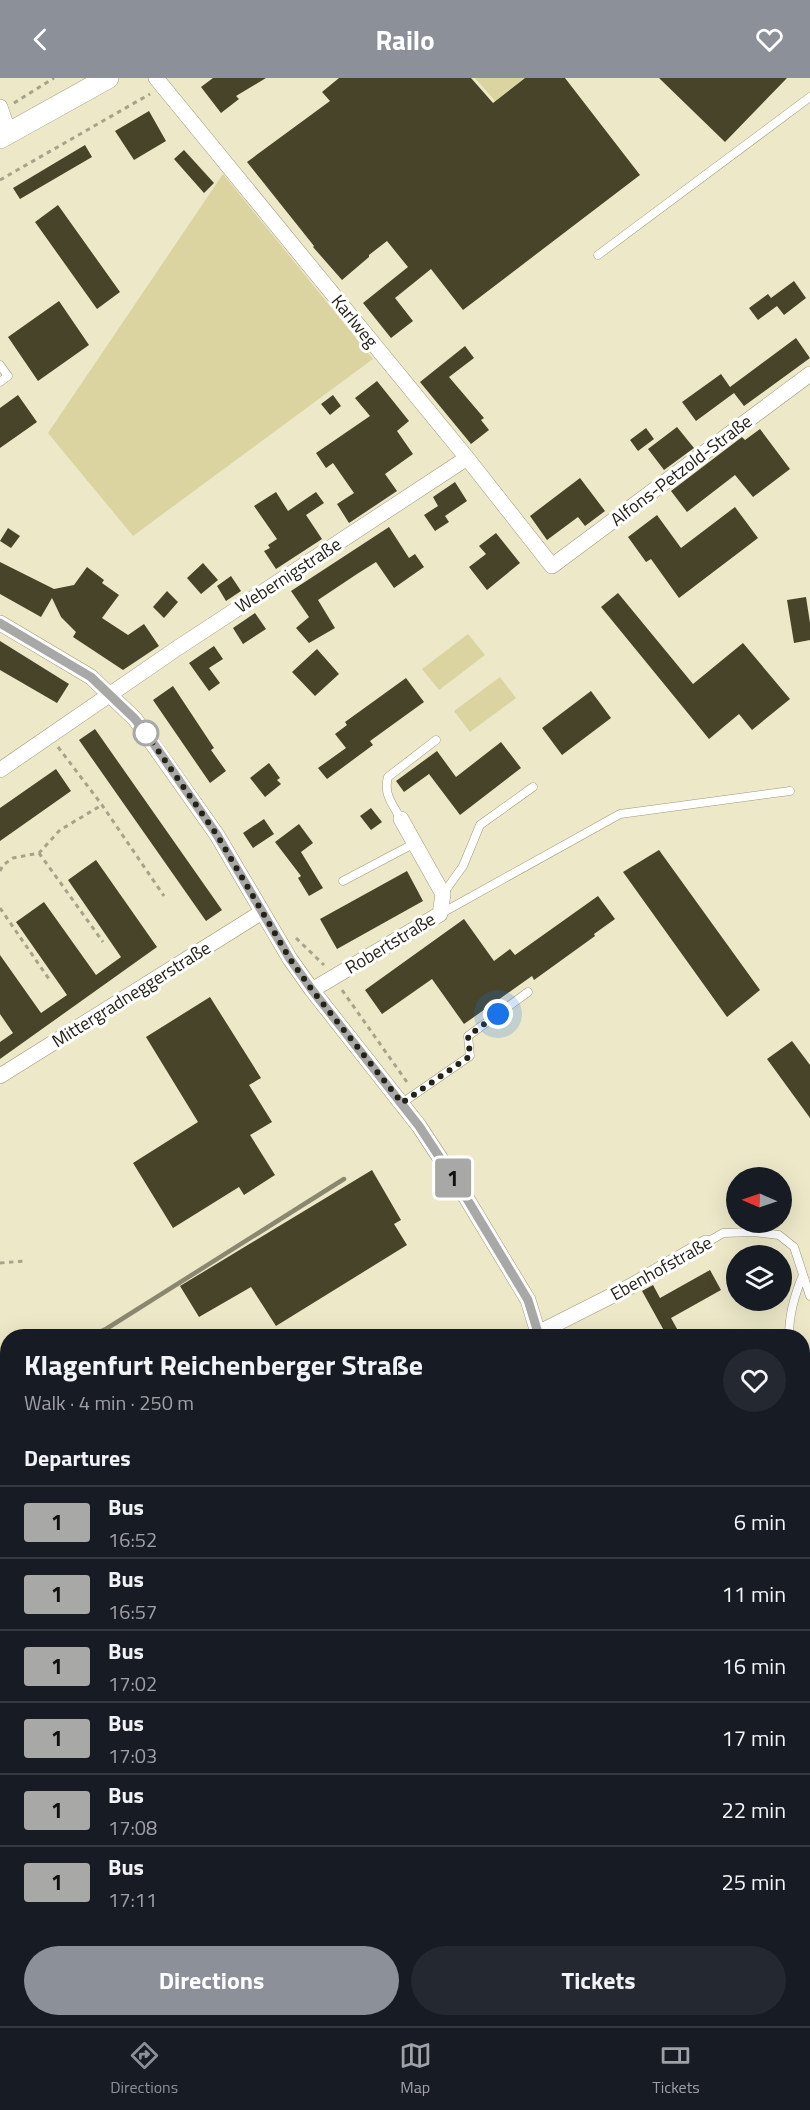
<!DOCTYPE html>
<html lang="en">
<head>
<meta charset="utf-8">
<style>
  :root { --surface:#171b24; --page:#242831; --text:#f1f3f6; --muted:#9ea1a6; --line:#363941; --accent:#8c9099 }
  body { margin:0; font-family:"Titillium Web",sans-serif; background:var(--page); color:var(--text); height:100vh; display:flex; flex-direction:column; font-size:22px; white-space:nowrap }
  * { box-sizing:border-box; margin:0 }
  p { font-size:20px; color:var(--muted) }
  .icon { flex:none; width:33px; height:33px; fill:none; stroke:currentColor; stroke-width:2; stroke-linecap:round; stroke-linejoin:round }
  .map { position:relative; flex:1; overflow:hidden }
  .panel { position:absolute; left:0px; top:1251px; width:810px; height:698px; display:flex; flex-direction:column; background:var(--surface); border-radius:24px 24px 0 0; box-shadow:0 6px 24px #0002 }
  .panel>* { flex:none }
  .badge { padding:0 12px; border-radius:4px; font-size:21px; line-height:39px }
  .needle { width:39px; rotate:272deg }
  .buttons { position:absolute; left:726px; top:1089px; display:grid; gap:12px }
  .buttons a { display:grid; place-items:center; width:66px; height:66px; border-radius:50%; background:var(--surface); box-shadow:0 6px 24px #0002; font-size:30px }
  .you { position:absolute; width:30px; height:30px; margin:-15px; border:4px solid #fff; border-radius:50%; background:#1a73e8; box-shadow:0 0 0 9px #1a73e833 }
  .map>.badge { position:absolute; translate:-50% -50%; box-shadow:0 0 0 3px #fff }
  h2 { padding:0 24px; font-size:22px; line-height:54px }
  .round { display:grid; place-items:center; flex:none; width:63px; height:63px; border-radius:32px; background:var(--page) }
  .overview { display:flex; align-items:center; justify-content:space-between; height:102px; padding:0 24px }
  h1 { font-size:28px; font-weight:700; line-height:45px }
  .action { display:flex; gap:12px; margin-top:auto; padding:12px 24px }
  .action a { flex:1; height:69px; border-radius:36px; background:var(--accent); color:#fff; font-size:24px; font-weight:700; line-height:69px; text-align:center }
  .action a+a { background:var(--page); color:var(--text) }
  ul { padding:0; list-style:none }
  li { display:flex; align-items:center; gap:18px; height:72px; padding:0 24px; border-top:2px solid var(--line) }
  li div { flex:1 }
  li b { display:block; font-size:22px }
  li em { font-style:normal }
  li .badge { min-width:66px; font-weight:700; text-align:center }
  header { display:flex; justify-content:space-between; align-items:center; height:78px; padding:0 24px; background:var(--accent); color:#fff; font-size:27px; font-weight:700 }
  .menu { display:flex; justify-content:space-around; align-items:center; height:84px; border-top:2px solid var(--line); background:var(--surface); font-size:16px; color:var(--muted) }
  .menu a { display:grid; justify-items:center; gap:3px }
  .menu .active { color:var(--accent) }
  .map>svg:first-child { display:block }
  .green { fill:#dbd4a1 }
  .building { fill:#484429 }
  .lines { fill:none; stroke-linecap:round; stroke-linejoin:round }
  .lane-casing { stroke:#9d997b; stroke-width:9 }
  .street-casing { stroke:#9d997b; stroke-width:16 }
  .secondary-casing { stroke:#9d997b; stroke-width:22 }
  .path { stroke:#a6a38a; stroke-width:3; stroke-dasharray:4.5 4.5; stroke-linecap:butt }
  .lane { stroke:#fff; stroke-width:8 }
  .street { stroke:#fff; stroke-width:15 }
  .secondary { stroke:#fff; stroke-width:21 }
  .rail { stroke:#8a8771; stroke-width:4.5 }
  .line-casing { stroke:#fff; stroke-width:14 }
  .line { stroke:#a8a8a7; stroke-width:9 }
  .walk { stroke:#252317; stroke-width:6; stroke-dasharray:0 10.8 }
  .stop-dot { fill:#fff; stroke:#a8a8a7; stroke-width:3 }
  .labels { text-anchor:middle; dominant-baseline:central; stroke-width:6; stroke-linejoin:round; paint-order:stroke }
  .street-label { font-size:18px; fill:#252317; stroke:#fff }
</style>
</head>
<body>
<header><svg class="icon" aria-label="back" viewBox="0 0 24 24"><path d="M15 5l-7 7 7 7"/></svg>Railo<svg class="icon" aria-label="heart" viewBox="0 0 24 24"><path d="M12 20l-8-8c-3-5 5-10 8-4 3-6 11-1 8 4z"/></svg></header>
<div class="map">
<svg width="810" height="1948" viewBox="0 0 810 1948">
  <rect width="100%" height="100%" fill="#ece8c8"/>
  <path class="green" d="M475,0H524L495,23Z
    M223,96L373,281L133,458L48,355Z
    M468,556L485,577L439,612L422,591Z
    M500,599L516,620L470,654L454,633Z
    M0,1268H8L7,1288L0,1290Z
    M802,1633L810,1643V1745H803Z"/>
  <path class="building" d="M213,0H266L236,18L239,21L221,35L201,9Z
    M339,0H471L493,25L525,0H565L640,97L463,232L431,191L395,220L413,243L391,260L363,225L408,189L387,163L369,177V179L342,202L313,169L314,168L247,84L330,23L322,14Z
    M659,0H787L725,64Z
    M149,33L166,63L134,82L115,53Z
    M85,67L92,79L20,121L13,110Z
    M184,72L214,105L204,115L174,81Z
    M58,127L120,214L97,231L35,144Z
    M794,203L806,220L784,237L777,228L758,242L749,230L768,216L771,220Z
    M59,223L89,267L38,303L8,259Z
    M796,260L810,280L744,328L734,315L696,343L682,324L721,296L730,309Z
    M465,268L474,280L449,299L484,340L481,342L489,352L471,366L420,304Z
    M377,303L409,343L397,353L413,376L385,396L397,413L349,445L337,426L354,415L333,385L326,390L316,375L370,338L355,320Z
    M18,317L37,344L0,370V330Z
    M333,317L341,328L330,337L321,326Z
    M677,349L694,370L664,392L648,371Z
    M646,350L654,361L638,373L630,362Z
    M760,351L790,391L753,419L735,397L687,434L671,413L742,359L745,362Z
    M580,400L605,433L585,448L578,439L547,462L530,438Z
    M455,404L467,423L445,438L449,444L435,453L424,437L438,428L433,419Z
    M276,414L288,433L316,414L324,425L306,437L322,461L276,491L264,473L270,470L268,467L277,461L254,428Z
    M735,429L758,460L679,520L651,481L646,484L628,459L657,437L681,470Z
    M389,449L409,480L415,476L424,489L394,510L376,484L357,496L318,522L335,550L309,565L296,550L309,539L291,513Z
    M8,450L20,458L11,470L0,463Z
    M496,455L520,485L487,512L469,489L486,476L479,468Z
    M0,484L54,511L74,507L87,489L104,502L102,505L119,517L102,540L128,557L144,546L159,568L123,592L73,559L76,554L61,539L52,520L41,539L0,516Z
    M203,485L218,502L201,516L187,500Z
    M231,498L241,513L226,523L217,508Z
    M167,513L178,524L164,540L153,529Z
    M618,515L693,606L743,565L790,621L752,652L739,636L709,661L601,529Z
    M806,519L810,545V562L794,565L787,522Z
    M255,535L266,551L243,566L233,550Z
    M0,563L69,606L57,625L0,592Z
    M214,568L223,581L209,590L220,605L209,613L189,585Z
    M317,571L339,596L315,618L292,594Z
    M406,600L424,624L370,663L373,667L327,701L318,690L346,670L335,656L347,647L345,644Z
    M173,608L214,670L211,672L226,693L210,705L153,622Z
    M591,613L611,640L562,677L542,650Z
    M95,651L222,832L206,843L79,662Z
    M501,664L521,690L460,737L429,696L404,714L396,703L437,673L456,699Z
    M269,685L280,700L277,702L281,706L265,719L250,700Z
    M56,691L71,713L0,763V730Z
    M371,730L382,744L371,752L360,738Z
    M264,741L274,756L253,770L243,755Z
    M299,746L313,765L301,774L323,810L309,818L298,800L301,798L275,764Z
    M659,772L760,912L727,939L623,794Z
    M96,782L157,869L0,981V964L13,955L0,936V877L41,935L67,917L16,844L44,824L96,897L121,879L68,802Z
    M407,793L423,823L337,871L320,841Z
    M598,818L615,841L594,856L595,858L534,902L532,898L464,946L432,901L382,936L365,912L464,841L494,883L510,871L515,877Z
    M210,919L261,1000L249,1007L272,1044L250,1057L275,1097L244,1117L239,1109L173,1150L133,1085L198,1044L146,959Z
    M792,963L810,987V1040L767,981Z
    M372,1092L401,1142L394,1146L407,1167L276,1248L251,1209L199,1239L180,1208Z
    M710,1192L721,1212L671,1240L681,1258H667L642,1213L653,1207L660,1220Z"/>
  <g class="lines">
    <defs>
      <path id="lane" d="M598,177L810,19
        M0,287L8,298L0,304
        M401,741C393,727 383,716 388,699L436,662
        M343,803L415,765
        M443,816L463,788L480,747L533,709
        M442,835L620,736L790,713
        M402,1025L470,978L468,958L528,914
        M706,1165L723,1155L753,1154L779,1157L794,1169L810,1218
        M789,1258C789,1236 794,1218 803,1197
        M802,1287L810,1288
        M0,1529L8,1530
        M802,1754H810
        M802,1925L810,1923
        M471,1941L473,1948"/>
      <path id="street" d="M156,0L467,380L552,488L810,296
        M0,29L9,55
        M0,545L91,599L135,641L217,757L290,881L312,912L419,1048L467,1121L528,1222L539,1258
        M0,692L176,571L467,380
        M312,912L440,836L443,816L401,741
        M0,998L262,834
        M538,1255L631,1208L706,1165
        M0,1924L8,1922
        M97,1941L99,1948
        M378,1941L380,1948"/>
      <path id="secondary" d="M0,60L108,0
        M0,1401L8,1400
        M791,1941L792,1948"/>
    </defs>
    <use href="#lane" class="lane-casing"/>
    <use href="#street" class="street-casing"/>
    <use href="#secondary" class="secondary-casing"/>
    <path class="path" d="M14,25L54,0
      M0,102L150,16
      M58,669L102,727L164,818
      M39,775L103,864
      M0,793L3,787L13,780L39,775L60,752L102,727
      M0,830L51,904
      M296,860L324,887
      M342,912L409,1007
      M0,1185L24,1183"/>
    <use href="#lane" class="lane"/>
    <use href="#street" class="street"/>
    <use href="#secondary" class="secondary"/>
    <path class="rail" d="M90,1258L106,1251L344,1101
      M0,1298L8,1296
      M0,1352L8,1351
      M0,1374L8,1373
      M802,1591L810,1601
      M802,1608L810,1618"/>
  </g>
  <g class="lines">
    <defs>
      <path id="line" d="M0,545L91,599L135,641L151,662L217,757L290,881L312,912L419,1048L467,1121L528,1222L539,1258"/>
    </defs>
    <use href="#line" class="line-casing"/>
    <use href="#line" class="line"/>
    <path class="walk" d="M146,655L143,651L217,757L290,881L312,912L402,1025L470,978L468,958L498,936"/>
  </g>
  <circle class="stop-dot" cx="146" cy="655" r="12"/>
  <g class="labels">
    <g class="street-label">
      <text transform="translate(355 243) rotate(51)">Karlweg</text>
      <text transform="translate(681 392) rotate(-37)">Alfons-Petzold-Straße</text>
      <text transform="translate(288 497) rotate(-33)">Webernigstraße</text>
      <text transform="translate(390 865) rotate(-31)">Robertstraße</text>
      <text transform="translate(131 916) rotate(-32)">Mittergradneggerstraße</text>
      <text transform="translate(661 1190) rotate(-29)">Ebenhofstraße</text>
    </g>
  </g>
</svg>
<div class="buttons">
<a><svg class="needle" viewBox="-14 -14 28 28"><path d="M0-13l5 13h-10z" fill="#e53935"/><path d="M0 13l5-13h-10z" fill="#9ea1a6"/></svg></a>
<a><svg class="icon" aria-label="layers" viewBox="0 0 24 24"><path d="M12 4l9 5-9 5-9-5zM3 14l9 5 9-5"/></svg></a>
</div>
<div class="you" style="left:498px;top:936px"></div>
<b class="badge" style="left:453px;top:1100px;background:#a8a8a7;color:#111">1</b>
<section class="panel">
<div class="overview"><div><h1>Klagenfurt Reichenberger Straße</h1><p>Walk · 4 min · 250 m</p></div><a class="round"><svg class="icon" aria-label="heart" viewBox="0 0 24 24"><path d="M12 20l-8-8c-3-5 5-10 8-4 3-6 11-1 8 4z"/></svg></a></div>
<h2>Departures</h2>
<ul>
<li><span class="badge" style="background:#a8a8a7;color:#111">1</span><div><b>Bus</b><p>16:52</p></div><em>6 min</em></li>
<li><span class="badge" style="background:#a8a8a7;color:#111">1</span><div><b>Bus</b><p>16:57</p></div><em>11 min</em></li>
<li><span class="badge" style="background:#a8a8a7;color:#111">1</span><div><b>Bus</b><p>17:02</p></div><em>16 min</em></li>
<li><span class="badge" style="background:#a8a8a7;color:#111">1</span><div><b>Bus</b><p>17:03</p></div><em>17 min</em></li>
<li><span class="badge" style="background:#a8a8a7;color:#111">1</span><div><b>Bus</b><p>17:08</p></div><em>22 min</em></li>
<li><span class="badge" style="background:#a8a8a7;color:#111">1</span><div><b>Bus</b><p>17:11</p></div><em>25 min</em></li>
</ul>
<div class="action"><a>Directions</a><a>Tickets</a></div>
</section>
</div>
<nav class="menu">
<a class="active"><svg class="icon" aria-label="directions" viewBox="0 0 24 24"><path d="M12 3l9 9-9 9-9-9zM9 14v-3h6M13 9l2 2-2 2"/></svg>Directions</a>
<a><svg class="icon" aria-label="map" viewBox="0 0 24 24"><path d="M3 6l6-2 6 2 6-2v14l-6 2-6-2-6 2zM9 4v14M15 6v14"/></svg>Map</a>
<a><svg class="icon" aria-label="tickets" viewBox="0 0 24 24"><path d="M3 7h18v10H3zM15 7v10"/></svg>Tickets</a>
</nav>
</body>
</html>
